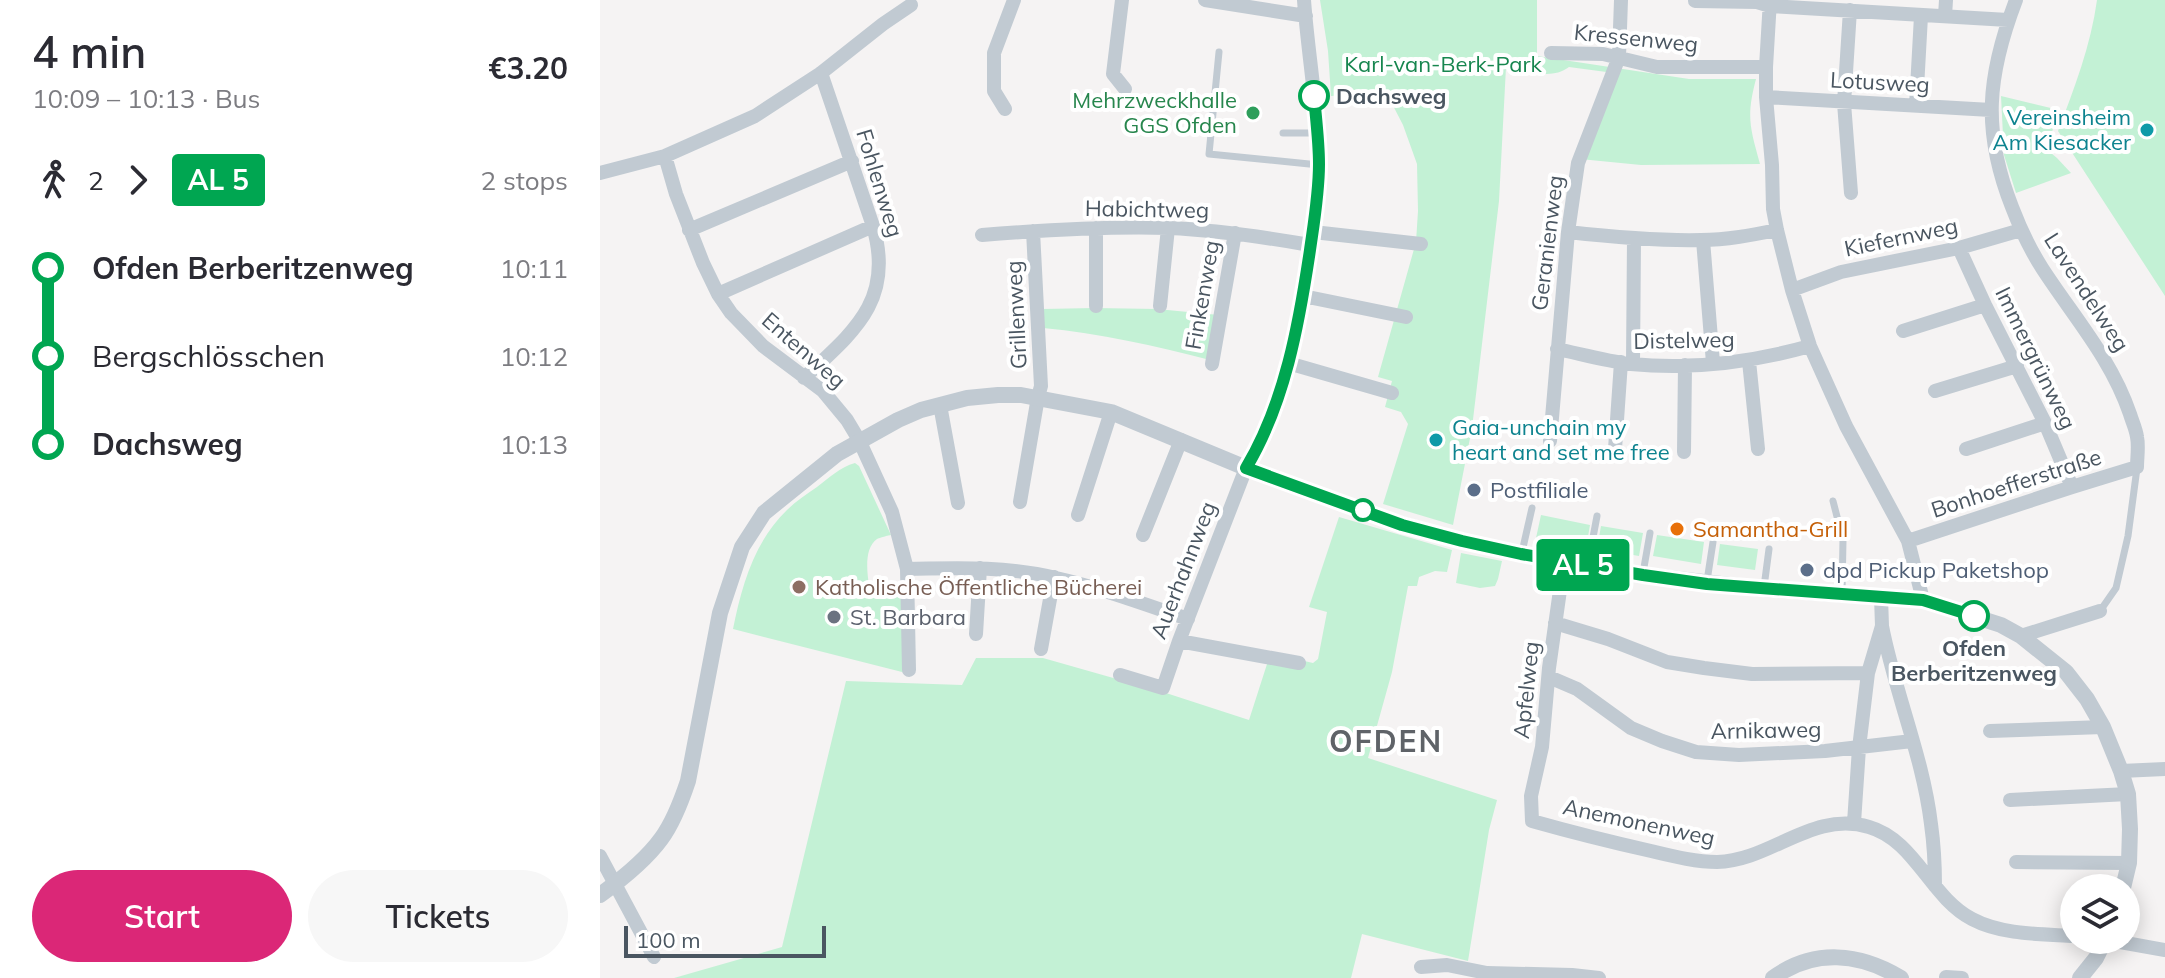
<!DOCTYPE html>
<html lang="en">
<head>
<meta charset="utf-8">
<style>
  :root { --surface:#fff; --page:#f7f7f7; --text:#2b2b33; --muted:#7c7c81; --accent:#db2777 }
  body { margin:0; font-family:Mulish,sans-serif; background:var(--page); color:var(--text); height:100vh; display:flex; flex-direction:column; font-size:30px; white-space:nowrap }
  * { box-sizing:border-box; margin:0 }
  p { font-size:26px; color:var(--muted) }
  .icon { flex:none; width:44px; height:44px; fill:none; stroke:currentColor; stroke-width:2; stroke-linecap:round; stroke-linejoin:round }
  .map { position:relative; flex:1; overflow:hidden }
  .details { display:flex; flex-direction:column; background:var(--surface); width:600px }
  .details>* { flex:none }
  .badge { padding:0 16px; border-radius:6px; font-size:28px; line-height:52px }
  .fabs { position:absolute; left:1460px; top:874px; display:grid; gap:16px }
  .fabs a { display:grid; place-items:center; width:80px; height:80px; border-radius:50%; background:var(--surface); box-shadow:0 4px 20px #0003; font-size:40px }
  .scale { position:absolute; left:24px; bottom:20px; width:202px; box-sizing:border-box; padding-left:8px; border:4px solid #4a5661; border-top:0; font-size:22px; line-height:28px; white-space:nowrap; color:#4a5661; -webkit-text-stroke:6px #fff; paint-order:stroke }
  .map>.badge { position:absolute; translate:-50% -50%; box-shadow:0 0 0 4px #fff }
  .legs { display:flex; align-items:center; gap:12px; height:88px; padding:0 32px; font-size:26px }
  .legs p { margin-inline-start:auto }
  .summary { display:flex; align-items:center; justify-content:space-between; height:136px; padding:0 32px }
  h1 { font-size:44px; font-weight:600; line-height:60px }
  .button { display:flex; gap:16px; margin-top:auto; padding:16px 32px }
  .button a { flex:1; height:92px; border-radius:48px; background:var(--accent); color:#fff; font-size:32px; font-weight:600; line-height:92px; text-align:center }
  .button a+a { background:var(--page); color:var(--text) }
  ul { padding:0 32px; list-style:none }
  li { display:flex; align-items:center; gap:28px; height:88px; font-size:30px }
  li i { display:grid; place-items:center; width:12px; height:100%; margin:0 10px; background:currentColor }
  li i::after { content:''; width:20px; height:20px; margin:-10px; border:6px solid; border-radius:50%; background:var(--surface) }
  li p { margin-inline-start:auto }
  li:first-child i { background:linear-gradient(#0000 50%,currentColor 0) }
  li:last-child i { background:linear-gradient(currentColor 50%,#0000 0) }
  main { display:flex; flex:1; min-height:0 }
  .map>svg:first-child { display:block }
  .green { fill:#c3f1d5 }
  .lines { fill:none; stroke-linecap:round; stroke-linejoin:round }
  .service { stroke:#c1cad2; stroke-width:7 }
  .minor { stroke:#c1cad2; stroke-width:14 }
  .tertiary { stroke:#c1cad2; stroke-width:16 }
  .line-1-casing { stroke:#fff; stroke-width:18 }
  .line-1 { stroke:#00a651; stroke-width:12 }
  .stop-1-dot { fill:#fff; stroke:#00a651; stroke-width:4 }
  .leisure-dot { fill:#2e9e5b; stroke:#fff; stroke-width:3 }
  .culture-dot { fill:#0f9aa8; stroke:#fff; stroke-width:3 }
  .service-dot { fill:#5c6f8a; stroke:#fff; stroke-width:3 }
  .food-dot { fill:#e8710a; stroke:#fff; stroke-width:3 }
  .education-dot { fill:#8d6e63; stroke:#fff; stroke-width:3 }
  .worship-dot { fill:#6b7280; stroke:#fff; stroke-width:3 }
  .labels { text-anchor:middle; dominant-baseline:central; stroke-width:8; stroke-linejoin:round; paint-order:stroke }
  .street-label { font-size:22px; fill:#4a5661; stroke:#fff }
  .park-label { font-size:22px; fill:#17864f; stroke:#fff }
  .stop-label { font-size:22px; font-weight:bold; fill:#4a5661; stroke:#fff; text-anchor:start }
  .leisure-label { font-size:22px; fill:#27864d; stroke:#fff; text-anchor:end }
  .culture-label { font-size:22px; fill:#0d838f; stroke:#fff; text-anchor:end }
  .service-label { font-size:22px; fill:#4e5e75; stroke:#fff; text-anchor:start }
  .food-label { font-size:22px; fill:#c56008; stroke:#fff; text-anchor:start }
  .education-label { font-size:22px; fill:#785e54; stroke:#fff; text-anchor:start }
  .worship-label { font-size:22px; fill:#5b616d; stroke:#fff; text-anchor:start }
  .district-label { font-size:30px; font-weight:bold; letter-spacing:2px; fill:#5f6368; stroke:#fff }
</style>
</head>
<body>
<main>
<section class="details">
<div class="summary"><div><h1>4 min</h1><p>10:09 – 10:13 · Bus</p></div><b>€3.20</b></div>
<div class="legs"><svg class="icon" aria-label="walk" viewBox="0 0 24 24"><circle cx="13" cy="4" r="2"/><path d="M13 8l-2 6 4 7M11 14l-3 7M7 12l3-4h3l4 4"/></svg>2<svg class="icon" aria-label="forward" viewBox="0 0 24 24"><path d="M9 5l7 7-7 7"/></svg><b class="badge" style="background:#00a651;color:#fff">AL 5</b><p>2 stops</p></div>
<ul>
<li><i style="color:#00a651"></i><b>Ofden Berberitzenweg</b><p>10:11</p></li>
<li><i style="color:#00a651"></i><span>Bergschlösschen</span><p>10:12</p></li>
<li><i style="color:#00a651"></i><b>Dachsweg</b><p>10:13</p></li>
</ul>
<div class="button"><a>Start</a><a>Tickets</a></div>
</section>
<div class="map">
<svg width="1565" height="978" viewBox="0 0 1565 978">
  <rect width="100%" height="100%" fill="#f5f3f3"/>
  <path class="green" d="M720,0H937V56L1089,79H1156C1146,117 1150,127 1160,164L1041,165L980,159L1014,73L969,67C950,81 928,70 906,67L899,201L872,428L853,525L783,504L808,424L801,412L785,407L792,381L778,377L816,242L818,211L817,164L803,125L787,94L731,96L728,51Z
    M1497,0H1565V296L1458,131C1474,89 1491,45 1497,0Z
    M1401,96L1459,110L1452,132L1439,143L1457,158L1471,173L1416,193L1404,155Z
    M495,308L557,309L619,315L610,360C555,346 500,333 443,328L442,309Z
    M255,463L259,466L291,535C289,535 279,538 277,539C264,548 267,572 269,585L304,582L306,673L133,629C142,585 154,542 187,510C196,501 207,494 217,487C229,478 240,467 255,463Z
    M941,515L990,525L986,548L936,538Z
    M739,517L852,550L847,572L835,571L819,577L817,586H808L792,672L768,758L897,800L889,830L868,961L762,934L751,978H74L182,947L246,681L362,685L376,658H443L566,693L649,720L668,661L700,660L713,663L718,659L727,612L709,607Z
    M1001,526L1043,533L1039,556L997,549Z
    M1057,535L1104,542L1101,564L1053,556Z
    M1120,544L1158,549L1155,570L1117,565Z
    M861,553L902,561L898,579L895,586L880,588L856,583Z"/>
  <g class="lines">
    <path class="service" d="M619,52L609,154L719,165
      M683,133H717
      M1233,501L1243,540L1242,593
      M922,552L932,508
      M988,564L997,516
      M1043,573L1050,533
      M1107,581L1113,542
      M1164,587L1169,549
      M1500,611L1516,588L1528,536L1537,468"/>
    <path class="minor" d="M522,0L513,74L525,89
      M605,0L706,16
      M1170,0L1166,67V97L1172,165L1173,209L1177,230L1192,290L1210,346L1246,426L1308,541L1323,600
      M1095,1L1157,2L1170,6L1408,20
      M1250,10L1244,103L1251,193
      M1345,16L1346,0
      M951,53L1003,54L1057,67H1166
      M1166,97L1391,110
      M1316,106L1321,16
      M405,109L394,91V53L414,0
      M65,156L76,194L103,263L118,294L131,313L163,346L223,391L247,420L259,440L292,512L307,569L309,670
      M0,173L65,156L155,116L221,73L283,24L311,5
      M89,230L252,161
      M713,232L821,244
      M968,232C1013,237 1057,241 1101,240C1127,240 1152,235 1177,230
      M382,235C444,230 507,226 569,228C616,230 664,237 710,245
      M1103,240L1113,363
      M1359,248L1385,305L1445,423L1472,487
      M1192,290L1241,272L1359,248L1421,230
      M118,294L273,226
      M703,296L806,317
      M496,306V228
      M560,306L568,228
      M1303,331L1385,305
      M957,349C981,354 1006,361 1031,364C1091,370 1153,362 1210,346
      M1149,361L1158,449
      M688,363L792,393
      M612,364L635,233
      M1033,364L1034,239
      M204,378C253,332 295,301 273,226L221,73
      M1335,391L1417,366
      M340,405L358,503
      M950,441L968,232L978,163L1019,57L1021,0
      M1015,449L1021,362
      M1366,449L1445,423
      M1084,452L1085,365
      M420,502L438,397L441,386L433,231
      M478,515L511,412
      M543,535L581,440
      M1308,541L1472,487L1537,467C1537,458 1539,446 1537,437C1536,429 1532,421 1530,414C1511,358 1473,316 1442,268C1430,249 1420,228 1412,207C1382,131 1387,76 1416,0
      M964,562L949,668L942,747L931,796L932,821C971,832 1011,842 1051,851C1072,856 1095,862 1117,862C1171,861 1212,810 1269,827C1315,840 1330,897 1372,919C1402,935 1441,934 1474,936
      M307,569C357,568 408,566 456,578C501,588 544,604 588,619
      M955,623L1008,639L1067,662L1104,668L1152,674L1268,673
      M1282,626C1295,693 1323,757 1331,824C1334,845 1335,866 1335,886
      M376,634L380,568
      M1421,636L1500,611
      M579,641L699,663
      M441,649L454,577
      M520,675L563,688L579,641L646,468C686,403 699,323 710,248C714,220 719,191 719,163C718,109 708,54 704,0
      M949,677L977,689L1031,728L1062,741L1096,752L1139,755L1225,751L1312,741
      M1390,731L1503,727
      M1521,771L1565,769
      M1410,800L1528,794
      M1254,823L1259,748L1268,673L1282,626L1281,597
      M0,856L54,957
      M1416,862L1529,863
      M1509,940L1565,950
      M821,967L847,965L887,973L972,975L999,978
      M1346,977L1362,978"/>
    <path class="tertiary" d="M0,895C22,879 45,861 61,839C73,823 82,799 88,781L120,613L142,547L164,513L237,454L298,420L321,410L367,398L398,395H421L511,412L646,468L797,523L862,541L921,554L1043,575L1164,589L1323,600L1401,625L1421,636L1466,672L1487,699L1503,727L1521,771L1528,794L1530,829L1529,863L1523,888
      M1173,978C1214,948 1260,953 1301,978
      M1480,978L1496,958L1505,940"/>
  </g>
  <g class="lines">
    <defs>
      <path id="line-1" d="M714,96C716,119 719,142 719,164C719,193 714,222 710,250C699,324 685,403 646,468L802,525L862,541L921,554L1043,575L1107,584L1323,600L1374,616"/>
    </defs>
    <use href="#line-1" class="line-1-casing"/>
    <use href="#line-1" class="line-1"/>
  </g>
  <g class="stop-1-dot">
    <circle cx="714" cy="96" r="14"/>
    <circle cx="763" cy="510" r="10"/>
    <circle cx="1374" cy="616" r="14"/>
  </g>
  <circle class="leisure-dot" cx="653" cy="113" r="8"/>
  <g class="culture-dot">
    <circle cx="1547" cy="130" r="8"/>
    <circle cx="836" cy="440" r="8"/>
  </g>
  <g class="service-dot">
    <circle cx="874" cy="490" r="8"/>
    <circle cx="1207" cy="570" r="8"/>
  </g>
  <circle class="food-dot" cx="1077" cy="529" r="8"/>
  <circle class="education-dot" cx="199" cy="587" r="8"/>
  <circle class="worship-dot" cx="234" cy="617" r="8"/>
  <g class="labels">
    <g class="street-label">
      <text transform="translate(1036 38) rotate(6)">Kressenweg</text>
      <text transform="translate(1280 82) rotate(3)">Lotusweg</text>
      <text transform="translate(280 183) rotate(73)">Fohlenweg</text>
      <text transform="translate(547 209) rotate(1)">Habichtweg</text>
      <text transform="translate(1301 237) rotate(-12)">Kiefernweg</text>
      <text transform="translate(947 243) rotate(-83)">Geranienweg</text>
      <text transform="translate(1487 292) rotate(57)">Lavendelweg</text>
      <text transform="translate(602 295) rotate(-80)">Finkenweg</text>
      <text transform="translate(416 315) rotate(-93)">Grillenweg</text>
      <text transform="translate(1084 340) rotate(-1)">Distelweg</text>
      <text transform="translate(204 350) rotate(41)">Entenweg</text>
      <text transform="translate(1436 358) rotate(64)">Immergrünweg</text>
      <text transform="translate(1416 483) rotate(-18)">Bonhoefferstraße</text>
      <text transform="translate(583 570) rotate(-69)">Auerhahnweg</text>
      <text transform="translate(926 690) rotate(-84)">Apfelweg</text>
      <text transform="translate(1166 730) rotate(-1)">Arnikaweg</text>
      <text transform="translate(1039 822) rotate(12)">Anemonenweg</text>
    </g>
    <g class="park-label">
      <text x="843" y="64">Karl-van-Berk-Park</text>
    </g>
    <g class="stop-label">
      <text x="736" y="96">Dachsweg</text>
      <text x="1374" y="648" text-anchor="middle">Ofden<tspan x="1374" dy="25">Berberitzenweg</tspan></text>
    </g>
    <g class="leisure-label">
      <text x="637" y="100">Mehrzweckhalle<tspan x="637" dy="25">GGS Ofden</tspan></text>
    </g>
    <g class="culture-label">
      <text x="1531" y="117">Vereinsheim<tspan x="1531" dy="25">Am Kiesacker</tspan></text>
      <text x="852" y="427" text-anchor="start">Gaia-unchain my<tspan x="852" dy="25">heart and set me free</tspan></text>
    </g>
    <g class="service-label">
      <text x="890" y="490">Postfiliale</text>
      <text x="1223" y="570">dpd Pickup Paketshop</text>
    </g>
    <g class="food-label">
      <text x="1093" y="529">Samantha-Grill</text>
    </g>
    <g class="education-label">
      <text x="215" y="587">Katholische Öffentliche Bücherei</text>
    </g>
    <g class="worship-label">
      <text x="250" y="617">St. Barbara</text>
    </g>
    <g class="district-label">
      <text x="786" y="741">OFDEN</text>
    </g>
  </g>
</svg>
<div class="fabs">
<a><svg class="icon" aria-label="layers" viewBox="0 0 24 24"><path d="M12 4l9 5-9 5-9-5zM3 14l9 5 9-5"/></svg></a>
</div>
<div class="scale">100 m</div>
<b class="badge" style="left:983px;top:565px;background:#00a651;color:#fff">AL 5</b>
</div>
</main>
</body>
</html>
